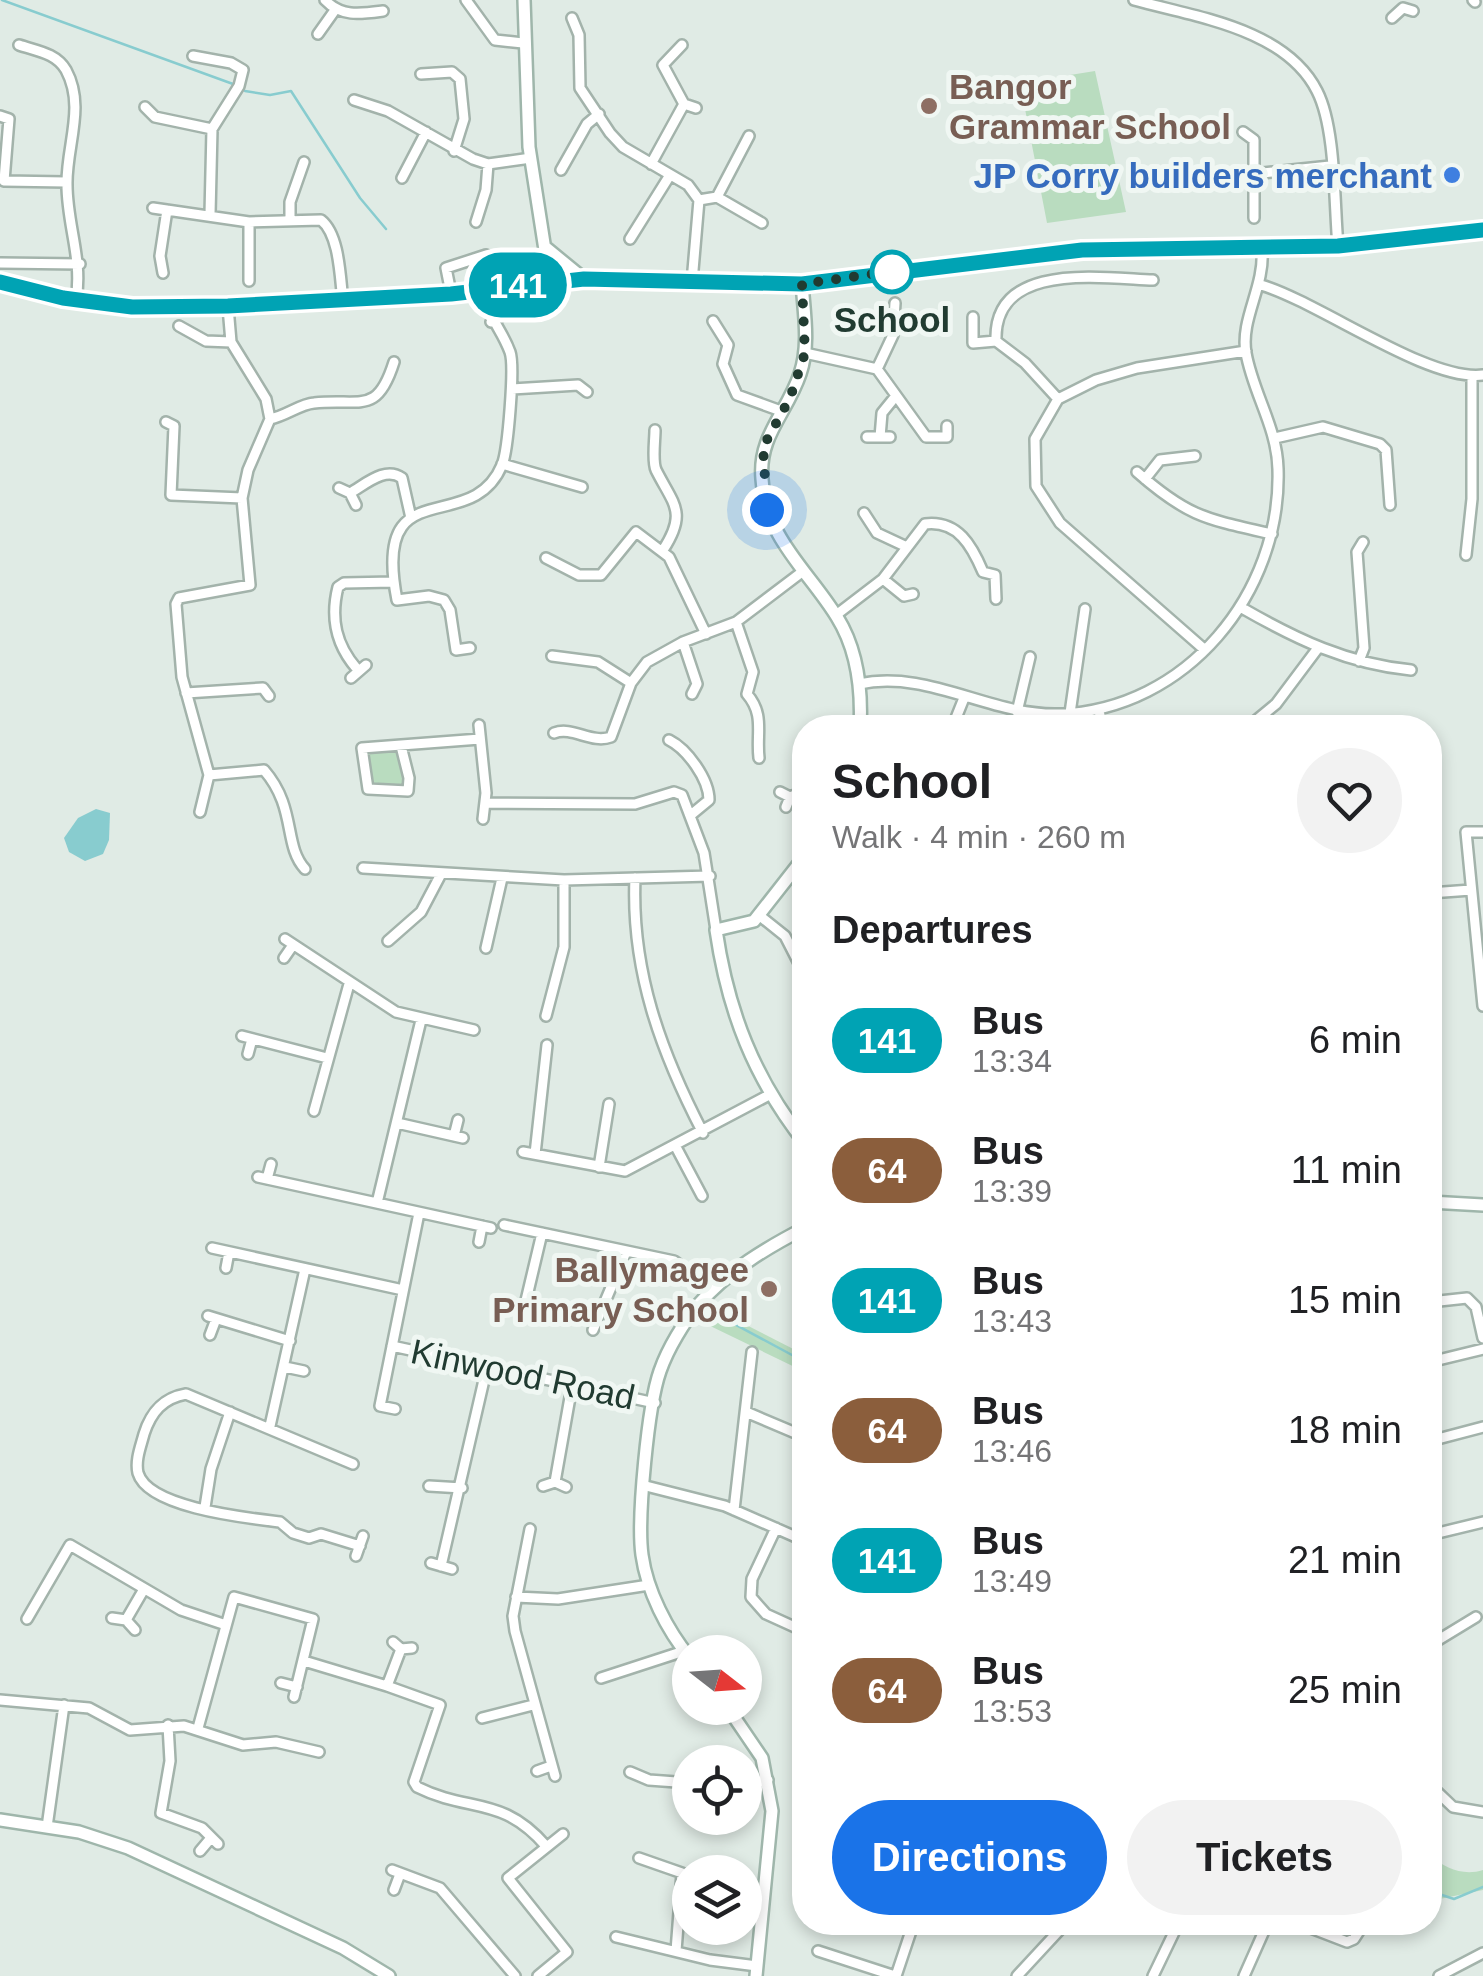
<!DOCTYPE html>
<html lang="en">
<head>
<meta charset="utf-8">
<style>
  :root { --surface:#fff; --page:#f2f2f2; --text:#202124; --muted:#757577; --accent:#1a73e8 }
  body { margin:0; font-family:Arial,sans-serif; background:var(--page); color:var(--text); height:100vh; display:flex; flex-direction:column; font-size:38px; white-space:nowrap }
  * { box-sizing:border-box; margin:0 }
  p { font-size:32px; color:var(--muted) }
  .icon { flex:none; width:55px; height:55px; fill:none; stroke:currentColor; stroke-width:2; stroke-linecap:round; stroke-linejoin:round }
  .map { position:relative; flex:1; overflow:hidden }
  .sheet { position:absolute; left:792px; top:715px; width:650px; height:1220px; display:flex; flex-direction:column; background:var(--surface); border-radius:40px; box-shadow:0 5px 15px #0003 }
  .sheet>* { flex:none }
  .badge { padding:0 20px; border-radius:32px; font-size:35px; line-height:65px }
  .needle { width:65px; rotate:107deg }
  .buttons { position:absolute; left:672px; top:1635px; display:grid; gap:20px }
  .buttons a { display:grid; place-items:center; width:90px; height:90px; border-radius:50%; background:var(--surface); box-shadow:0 5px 15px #0003; font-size:50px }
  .you { position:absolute; width:50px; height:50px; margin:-25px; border:8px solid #fff; border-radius:50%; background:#1a73e8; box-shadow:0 0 0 15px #1a73e833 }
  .map>.badge { position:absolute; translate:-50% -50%; box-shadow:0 0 0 5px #fff }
  h2 { padding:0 40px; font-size:38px; line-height:90px }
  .round { display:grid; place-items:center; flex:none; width:105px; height:105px; border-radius:52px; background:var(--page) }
  .headline { display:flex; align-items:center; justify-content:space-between; height:170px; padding:0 40px }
  h1 { font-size:48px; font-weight:600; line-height:75px }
  .primary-button { display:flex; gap:20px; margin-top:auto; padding:20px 40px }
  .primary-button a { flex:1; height:115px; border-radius:60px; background:var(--accent); color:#fff; font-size:40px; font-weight:600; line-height:115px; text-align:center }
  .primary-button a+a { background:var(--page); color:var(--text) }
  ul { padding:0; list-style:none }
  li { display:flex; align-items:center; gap:30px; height:130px; padding:0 40px }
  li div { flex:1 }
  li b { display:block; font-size:38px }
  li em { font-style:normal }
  li .badge { min-width:110px; font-weight:700; text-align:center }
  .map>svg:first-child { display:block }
  .green { fill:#b9dcbf }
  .water { fill:#88cccf }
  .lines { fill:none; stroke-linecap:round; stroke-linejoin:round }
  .stream { stroke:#88cccf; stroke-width:2.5 }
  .street-casing { stroke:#a3b3ab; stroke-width:14 }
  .secondary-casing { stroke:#9fb6ab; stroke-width:16 }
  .street { stroke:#fff; stroke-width:9 }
  .secondary { stroke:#fff; stroke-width:11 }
  .line-casing { stroke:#fff; stroke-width:22 }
  .line { stroke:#00a3b4; stroke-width:15 }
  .walk { stroke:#213b31; stroke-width:10; stroke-dasharray:0 18 }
  .education-dot { fill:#8d6e63; stroke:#f0f7f3; stroke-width:4 }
  .shop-dot { fill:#3f7fe0; stroke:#f0f7f3; stroke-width:4 }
  .stop-dot { fill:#fff; stroke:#00a3b4; stroke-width:5 }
  .labels { text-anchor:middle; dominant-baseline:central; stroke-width:10; stroke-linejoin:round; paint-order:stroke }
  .education-label { font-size:35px; font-weight:bold; fill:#785e54; stroke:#f0f7f3; text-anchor:start }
  .shop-label { font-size:35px; font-weight:bold; fill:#366cbe; stroke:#f0f7f3; text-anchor:end }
  .stop-label { font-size:35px; font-weight:bold; fill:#213b31; stroke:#f0f7f3 }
  .street-label { font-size:35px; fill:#213b31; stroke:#f0f7f3 }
</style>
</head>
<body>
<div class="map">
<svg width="1483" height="1976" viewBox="0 0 1483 1976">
  <rect width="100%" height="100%" fill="#e0ebe5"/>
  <path class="green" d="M1095,71L1126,212L1047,223L1020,83Z
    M371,751L398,753L404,787L373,785L366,756Z
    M713,1308L805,1355V1372L702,1322Z
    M1430,1855C1445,1869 1464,1876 1483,1870V1890L1430,1901Z"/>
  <path class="water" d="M96,809L110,813L109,840L103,854L85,861L69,852L64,838L78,818Z"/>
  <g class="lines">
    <path class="stream" d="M2,0L233,84
      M245,91L270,95L291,91L360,198L386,229
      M710,1311L805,1362
      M1430,1891L1454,1899L1483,1887"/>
    <defs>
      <path id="street" d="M325,0C341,17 360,14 383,11
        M466,0L495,40L523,43
        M1134,0C1195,17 1285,28 1317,91C1336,128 1334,203 1338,246
        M1473,0L1475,2
        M572,18L579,35L580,88L610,133L623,147L688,185L699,200L692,282
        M1392,18L1403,8L1413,11
        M318,34L335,10
        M19,45C37,51 56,53 66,70C86,107 66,146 67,185C67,225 83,259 76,300
        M682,45L663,65L684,104L696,108
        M193,56L231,63L243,70L239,86L212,129
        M421,74L452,72L460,79L464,119L454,151
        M354,100L388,111L473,159L488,164L531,158
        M145,107L155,117L212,129L210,214
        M0,116L9,119L4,181L66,182
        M1243,132L1254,140V218
        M651,164L684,104
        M561,170L587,124L599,114
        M1253,174L1330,166
        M402,178L426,132
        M717,197L749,136
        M699,200L717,197L762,223
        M153,208L249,222L321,220C340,235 340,279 343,301
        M290,221V202L304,162
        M476,222L486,190L488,164
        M630,239L670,175
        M0,263L80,264
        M163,273L160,256L167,210
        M249,281V222
        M1261,285C1319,302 1428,382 1483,375
        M451,293L446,268L486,255
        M973,317V343L996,341L1025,363L1058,399
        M713,321L728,345L723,364L737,395L781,411
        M491,322L516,307L547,311
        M179,326L206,341L231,342
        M996,341C993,261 1101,278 1153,280
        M805,353L877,369L926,437H947V426
        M877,369L893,335L895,303
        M512,389L578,385L587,392
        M270,419C286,416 300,404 314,403C361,398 377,416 394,362
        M166,422L174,426L171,495L242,498
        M655,430C655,441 652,461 656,470C673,504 688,512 663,550
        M867,437H890
        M880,437L882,413L895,397
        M1275,438L1323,427L1380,444L1386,450L1390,505
        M502,464L582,487
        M1137,472C1188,517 1206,519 1272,534
        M1145,479L1160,460L1195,456
        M339,488L350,493L356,505
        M350,493C366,484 385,466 402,478L411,518
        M864,513L877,533L907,547
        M1466,555L1472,499V377
        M546,558L579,575H601L636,532L669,557L706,634
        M883,579L904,596L913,594
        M1242,608C1296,639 1348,664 1411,670
        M836,615L883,579L925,524C958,520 972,546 983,572L995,575L996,599
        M736,622L753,672L747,694C765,715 756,733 759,758
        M683,642L697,684L692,694
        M470,648L456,650L450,610L444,600L429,596L397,600C371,467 471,539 502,465C508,451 515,366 510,352C500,325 488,321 486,289
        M1205,650L1060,523L1036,486L1035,439L1058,399L1096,380L1137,368L1246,351
        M552,656L598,662L631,683
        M1359,661L1364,648L1357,552L1363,542
        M357,669C336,645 330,619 338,587L344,583L393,582
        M351,678L366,665
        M859,684C928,669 990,716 1059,714C1186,710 1282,593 1278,469C1277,427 1253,393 1246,353C1240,319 1265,287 1262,249
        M186,693L263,688L269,696
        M1099,711L1103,728
        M1017,712L1030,657
        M1070,713L1085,609
        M479,725L486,793L483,819
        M952,728L964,698
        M1247,728L1276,704L1318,648
        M554,733C573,726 591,744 611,737L631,683L647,662L683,642L736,622L802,572
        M669,740C687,749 709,779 709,800L692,814
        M401,746L409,778L408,791L368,789L362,748L480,739
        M209,775L264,770C297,808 283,845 305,869
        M780,792L790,797L786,807
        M790,797L805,791
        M485,803L635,804L674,792L682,795L704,853L716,930
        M200,812L209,775L182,677L176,604L179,598L250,585L242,498L248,470L270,419L266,399L231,342L228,307
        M1483,832H1466L1483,1006
        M363,868L564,880L710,876
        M635,878C631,971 661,1052 703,1133
        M1430,893L1471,890
        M760,916L785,936L805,975
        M285,939L396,1012L474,1030
        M388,941L421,912L441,874
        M486,948L502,878
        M284,958L293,945
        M546,1016L564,947V880
        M803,1034L805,1022
        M242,1036L327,1058
        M248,1054L252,1039
        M314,1111L349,984
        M397,1123L463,1138
        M454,1136L458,1120
        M676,1147L702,1196
        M523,1152L625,1171L771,1094
        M535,1154L547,1045
        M599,1167L609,1104
        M258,1177L491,1228
        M267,1179L271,1164
        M377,1203L421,1020
        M504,1225L674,1261L714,1289
        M479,1242L482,1226
        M212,1248L403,1290
        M226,1268L229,1252
        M1430,1302L1467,1298L1476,1307L1483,1338
        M523,1313L542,1233
        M208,1316L290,1341
        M593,1330L626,1252
        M210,1335L216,1319
        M392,1346L655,1403
        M1430,1362L1483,1349
        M285,1367L304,1371
        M395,1409L380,1406L419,1213
        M746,1412L805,1437
        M270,1426L305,1269
        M1430,1441L1483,1427
        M353,1464L186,1394C163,1398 151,1412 144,1434C141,1446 135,1460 138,1473C148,1508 248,1518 280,1522L293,1533L309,1538L321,1534L360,1546
        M555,1482L572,1386
        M429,1486L462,1488
        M543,1486L555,1482L566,1487
        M646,1486L725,1506L805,1541
        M205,1507L211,1469L230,1412
        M734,1510L752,1352
        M776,1528L752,1579L751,1597L766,1614L799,1629
        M530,1529L513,1616L515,1631L555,1776
        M1430,1535L1483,1522
        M356,1556L363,1536
        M431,1563L452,1569
        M441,1566L487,1367
        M516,1597L558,1599L649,1585
        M112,1618L126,1620L135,1630
        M27,1619L70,1545L181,1610L226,1625
        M126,1620L144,1589
        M393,1642L401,1649L412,1648
        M1430,1645L1476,1617
        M401,1649L387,1686L440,1705L414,1782L417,1787C469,1813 502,1795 546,1846
        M304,1661L387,1686
        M601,1678L684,1651
        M281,1683L297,1687
        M0,1700L89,1708L130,1730L184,1726L243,1745L276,1742L319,1752
        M482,1718L533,1705
        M804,1719L805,1717
        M168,1725L170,1761L161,1813L202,1828L218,1844
        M198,1728L234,1597L313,1619L294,1697
        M537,1771L551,1766
        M630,1772L649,1780L690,1783
        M745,1785L768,1780
        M1430,1785L1453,1807L1483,1812
        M47,1827L64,1705
        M200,1851L211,1838
        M639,1858L682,1873L676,1951
        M392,1870L440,1888L515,1976
        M394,1890L400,1874
        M1295,1922L1347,1942L1354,1939L1365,1922
        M616,1937L710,1960L757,1966
        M818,1951L895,1976
        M538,1976L567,1952L508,1878L563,1834
        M896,1976L914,1922
        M1017,1976L1067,1922
        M1153,1976L1179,1922
        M1244,1976L1268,1922
        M1439,1976L1483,1953"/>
      <path id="secondary" d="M524,0L529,147L550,282
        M545,247L584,279
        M0,282L63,298L132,307H228L451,293L585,279L802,283L1081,250L1338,246L1483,231
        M802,283C804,313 810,345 800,374C787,413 758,436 762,479C766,539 808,570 837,617C857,649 862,691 860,728
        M510,286L545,252
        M805,856L754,921L716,930C728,1012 754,1078 805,1143
        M1430,1202L1483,1205
        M690,1658C667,1630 647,1591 642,1555C637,1519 648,1405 660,1371C668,1348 684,1322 699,1304C728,1271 766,1248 805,1228
        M728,1708L762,1758L772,1811L756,1976
        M0,1820L79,1832L128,1848L343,1948L389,1976"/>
    </defs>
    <use href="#street" class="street-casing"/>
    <use href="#secondary" class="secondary-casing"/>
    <use href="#street" class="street"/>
    <use href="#secondary" class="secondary"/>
  </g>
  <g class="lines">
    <defs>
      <path id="line" d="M0,282L63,298L132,307L228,306L451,294L584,279L802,284L1082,250L1338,246L1483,230"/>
    </defs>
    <use href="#line" class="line-casing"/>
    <use href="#line" class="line"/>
    <path class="walk" d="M767,510L763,447L790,398L805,353L802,284L901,270L892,272"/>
  </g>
  <g class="education-dot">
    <circle cx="929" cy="106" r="10"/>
    <circle cx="769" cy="1289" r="10"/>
  </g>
  <circle class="shop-dot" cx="1452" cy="175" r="10"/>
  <circle class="stop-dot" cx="892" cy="272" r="20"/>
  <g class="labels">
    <g class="education-label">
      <text x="949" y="86">Bangor<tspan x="949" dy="40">Grammar School</tspan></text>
      <text x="749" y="1269" text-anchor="end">Ballymagee<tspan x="749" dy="40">Primary School</tspan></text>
    </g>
    <g class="shop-label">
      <text x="1432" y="175">JP Corry builders merchant</text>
    </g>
    <g class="stop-label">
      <text x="892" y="319">School</text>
    </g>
    <g class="street-label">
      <text transform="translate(523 1374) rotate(12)">Kinwood Road</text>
    </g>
  </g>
</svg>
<div class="buttons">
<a><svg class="needle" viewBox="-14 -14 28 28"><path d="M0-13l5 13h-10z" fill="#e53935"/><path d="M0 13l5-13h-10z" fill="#757577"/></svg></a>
<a><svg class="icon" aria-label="locate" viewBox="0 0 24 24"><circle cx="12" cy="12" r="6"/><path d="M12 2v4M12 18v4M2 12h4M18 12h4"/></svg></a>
<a><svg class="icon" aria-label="layers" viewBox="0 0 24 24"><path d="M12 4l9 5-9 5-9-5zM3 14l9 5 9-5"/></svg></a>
</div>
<div class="you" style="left:767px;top:510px"></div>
<b class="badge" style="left:518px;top:285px;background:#00a3b4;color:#fff">141</b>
<section class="sheet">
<div class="headline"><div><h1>School</h1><p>Walk · 4 min · 260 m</p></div><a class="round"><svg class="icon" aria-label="heart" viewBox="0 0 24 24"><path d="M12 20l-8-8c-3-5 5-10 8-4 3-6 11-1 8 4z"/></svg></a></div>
<h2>Departures</h2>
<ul>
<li><span class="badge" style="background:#00a3b4;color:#fff">141</span><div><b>Bus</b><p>13:34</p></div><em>6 min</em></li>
<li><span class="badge" style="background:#8b5e3c;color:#fff">64</span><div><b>Bus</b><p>13:39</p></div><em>11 min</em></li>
<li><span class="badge" style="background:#00a3b4;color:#fff">141</span><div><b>Bus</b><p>13:43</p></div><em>15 min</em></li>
<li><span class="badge" style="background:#8b5e3c;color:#fff">64</span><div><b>Bus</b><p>13:46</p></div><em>18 min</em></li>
<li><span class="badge" style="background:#00a3b4;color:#fff">141</span><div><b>Bus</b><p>13:49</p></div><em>21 min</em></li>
<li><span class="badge" style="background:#8b5e3c;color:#fff">64</span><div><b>Bus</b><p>13:53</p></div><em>25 min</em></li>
</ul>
<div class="primary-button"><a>Directions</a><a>Tickets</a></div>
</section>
</div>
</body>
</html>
